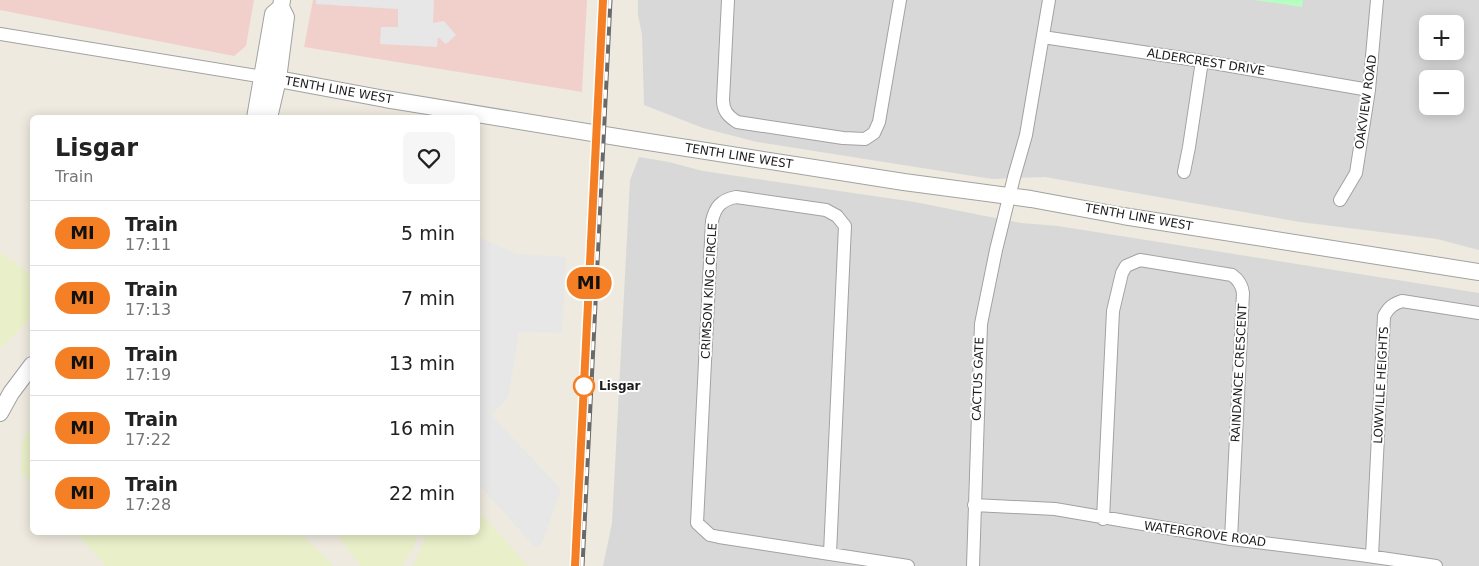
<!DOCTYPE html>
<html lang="en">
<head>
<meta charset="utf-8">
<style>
  :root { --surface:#fff; --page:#f6f6f6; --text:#222; --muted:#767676; --line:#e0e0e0 }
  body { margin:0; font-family:"DejaVu Sans",sans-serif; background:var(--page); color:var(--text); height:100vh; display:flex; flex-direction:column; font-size:19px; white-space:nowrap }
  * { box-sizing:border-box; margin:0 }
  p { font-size:16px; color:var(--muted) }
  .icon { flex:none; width:28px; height:28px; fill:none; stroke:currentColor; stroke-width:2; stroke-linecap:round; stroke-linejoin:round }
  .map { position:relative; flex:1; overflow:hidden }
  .side { position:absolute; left:30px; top:115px; width:450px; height:420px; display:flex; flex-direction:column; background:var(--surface); border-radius:8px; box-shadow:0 2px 12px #0003 }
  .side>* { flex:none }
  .badge { padding:0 10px; border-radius:16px; font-size:18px; line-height:32px }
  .fabs { position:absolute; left:1419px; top:15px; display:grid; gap:10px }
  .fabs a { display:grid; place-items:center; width:45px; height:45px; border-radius:8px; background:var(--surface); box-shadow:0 2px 12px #0003; font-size:25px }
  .map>.badge { position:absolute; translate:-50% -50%; box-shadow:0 0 0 2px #fff }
  .round { display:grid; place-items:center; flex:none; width:52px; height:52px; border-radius:8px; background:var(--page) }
  .headline { display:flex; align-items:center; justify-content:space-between; height:85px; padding:0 25px }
  h1 { font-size:24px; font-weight:700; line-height:38px }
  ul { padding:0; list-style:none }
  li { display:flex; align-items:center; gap:15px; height:65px; padding:0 25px; border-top:1px solid var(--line) }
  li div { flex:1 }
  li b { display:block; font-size:19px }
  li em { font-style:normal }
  li .badge { min-width:55px; font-weight:700; text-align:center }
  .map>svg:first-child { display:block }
  .residential { fill:#d9d8d8; fill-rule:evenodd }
  .commercial { fill:#f1d0cc }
  .farmland { fill:#e9efc8 }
  .park { fill:#b6fec1 }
  .parking { fill:#e7e7e7 }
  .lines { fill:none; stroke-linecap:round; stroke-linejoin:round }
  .minor-casing { stroke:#a2a2a2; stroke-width:14 }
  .tertiary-casing { stroke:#a2a2a2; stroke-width:18 }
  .minor { stroke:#fff; stroke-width:12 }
  .tertiary { stroke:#fff; stroke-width:16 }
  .rail-casing { stroke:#696969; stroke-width:5 }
  .rail { stroke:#fff; stroke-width:3; stroke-dasharray:9; stroke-linecap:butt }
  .line-casing { stroke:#fff; stroke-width:11 }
  .line { stroke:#f57f25; stroke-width:8 }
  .stop-dot { fill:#fff; stroke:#f57f25; stroke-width:2.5 }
  .labels { text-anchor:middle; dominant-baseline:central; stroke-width:4; stroke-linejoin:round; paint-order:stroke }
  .street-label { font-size:12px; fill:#1b1b1b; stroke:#fff }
  .stop-label { font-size:12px; font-weight:bold; fill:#1b1b1b; stroke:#fff; text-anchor:start }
</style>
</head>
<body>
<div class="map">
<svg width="1479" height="566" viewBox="0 0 1479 566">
  <rect width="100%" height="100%" fill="#eeeadf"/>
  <path class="residential" d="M638,0H1479V250L1437,239L1300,222L1045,177L992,179L852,157L757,142L703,128L644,105L642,35L638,15ZM1428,24H1455V51H1428ZM1428,79H1455V106H1428Z
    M639,157L669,162L703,171L915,202L1021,223L1058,226L1479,293V566H603L612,523L630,180Z"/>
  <path class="commercial" d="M0,0H254L246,46L234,56L0,10Z
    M313,0H587L582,92L304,47Z"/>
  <path class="farmland" d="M0,252L25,270L32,278V317L0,349Z
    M32,427V485L21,472L22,441Z
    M478,511L528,566H413L427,533L478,532Z
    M76,533H300L334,566H106Z
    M336,533H418L413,549L402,566H362L359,564Z"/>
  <path class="park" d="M1254,0H1303L1302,7Z"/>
  <path class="parking" d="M316,0H434L433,23L444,21L456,35L446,44L438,37L437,47L380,44L381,27H398V9L316,4Z
    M478,237L517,254L566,257L562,333L519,332L508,398L491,415L561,489L541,546L535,547L478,484Z"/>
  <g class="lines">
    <defs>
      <path id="minor" d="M728,0L723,100C723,111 728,116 737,122L843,138L865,139L874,133L879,122L900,0
        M0,34L270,78
        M1043,37L1202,61L1369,90
        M1184,172L1189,147L1202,61
        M1340,200L1356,173L1369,90L1377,0
        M974,505L1055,509L1231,539L1361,555L1436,566
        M1103,519L1113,311L1122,273L1126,266L1140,260L1232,275C1239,280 1242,285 1243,293L1231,539
        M830,553L845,226L837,216L826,210L736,197C721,200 715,207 712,221L697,523L710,535L719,537L908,566
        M1372,556L1384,316C1389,307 1393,304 1402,301L1479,313
        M973,566L981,324L996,250L1014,177L1026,135L1049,0"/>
      <path id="tertiary" d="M278,79L385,99L623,138L904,182L1031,199L1123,216L1479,272
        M255,118L273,14L281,7L282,0
        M269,118L278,79L286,17L281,7
        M0,413L11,393L32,365"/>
    </defs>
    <use href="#minor" class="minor-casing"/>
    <use href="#tertiary" class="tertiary-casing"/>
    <use href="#minor" class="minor"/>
    <use href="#tertiary" class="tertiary"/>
    <defs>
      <path id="rail" d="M582,566L610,0"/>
    </defs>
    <use href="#rail" class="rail-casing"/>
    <use href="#rail" class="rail"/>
  </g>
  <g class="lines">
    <defs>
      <path id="line" d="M575,566L603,0"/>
    </defs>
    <use href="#line" class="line-casing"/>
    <use href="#line" class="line"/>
  </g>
  <circle class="stop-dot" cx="584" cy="386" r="10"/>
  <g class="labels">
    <g class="street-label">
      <text transform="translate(1206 62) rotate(9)">ALDERCREST DRIVE</text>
      <text transform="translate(339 90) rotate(10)">TENTH LINE WEST</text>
      <text transform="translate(1366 102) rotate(-82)">OAKVIEW ROAD</text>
      <text transform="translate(739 156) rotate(9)">TENTH LINE WEST</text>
      <text transform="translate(1139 217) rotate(10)">TENTH LINE WEST</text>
      <text transform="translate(709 291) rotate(-87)">CRIMSON KING CIRCLE</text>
      <text transform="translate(1239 373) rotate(-87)">RAINDANCE CRESCENT</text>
      <text transform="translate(978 379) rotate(-88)">CACTUS GATE</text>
      <text transform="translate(1381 385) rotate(-87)">LOWVILLE HEIGHTS</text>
      <text transform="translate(1205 534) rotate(8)">WATERGROVE ROAD</text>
    </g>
    <g class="stop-label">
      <text x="599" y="386">Lisgar</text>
    </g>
  </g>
</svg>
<div class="fabs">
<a>+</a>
<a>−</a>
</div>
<b class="badge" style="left:589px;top:283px;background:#f57f25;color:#111">MI</b>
<section class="side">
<div class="headline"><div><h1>Lisgar</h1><p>Train</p></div><a class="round"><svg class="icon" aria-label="heart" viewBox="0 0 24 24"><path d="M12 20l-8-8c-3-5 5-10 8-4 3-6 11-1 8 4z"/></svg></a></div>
<ul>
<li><span class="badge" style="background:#f57f25;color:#111">MI</span><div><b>Train</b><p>17:11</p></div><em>5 min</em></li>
<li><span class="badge" style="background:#f57f25;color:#111">MI</span><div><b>Train</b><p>17:13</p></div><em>7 min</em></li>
<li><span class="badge" style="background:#f57f25;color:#111">MI</span><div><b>Train</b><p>17:19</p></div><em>13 min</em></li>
<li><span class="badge" style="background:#f57f25;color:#111">MI</span><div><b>Train</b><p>17:22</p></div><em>16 min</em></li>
<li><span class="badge" style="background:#f57f25;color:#111">MI</span><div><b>Train</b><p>17:28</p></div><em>22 min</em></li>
</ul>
</section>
</div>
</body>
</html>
